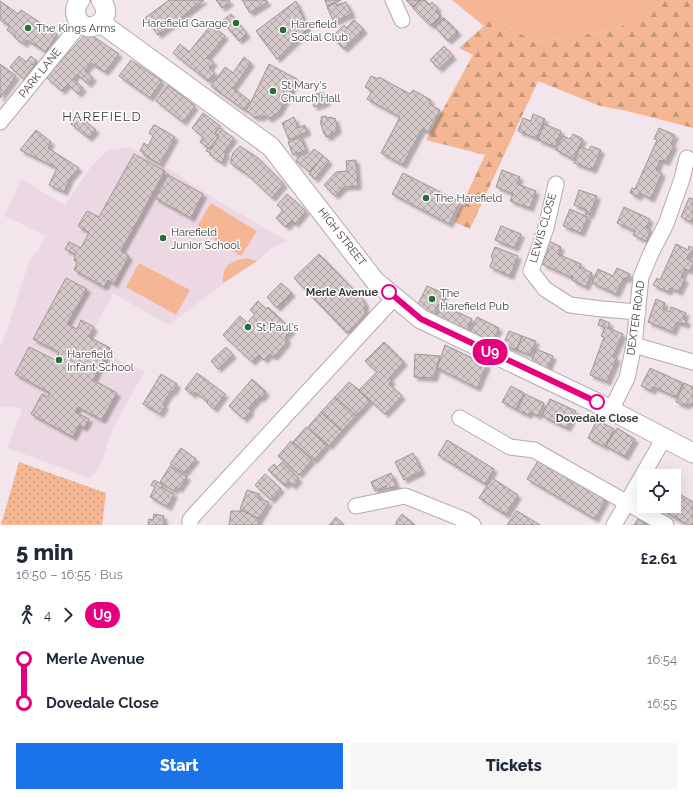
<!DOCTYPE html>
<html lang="en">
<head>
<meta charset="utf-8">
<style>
  :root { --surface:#fff; --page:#f6f6f7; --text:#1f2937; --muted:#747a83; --accent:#1a73e8 }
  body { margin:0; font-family:Raleway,sans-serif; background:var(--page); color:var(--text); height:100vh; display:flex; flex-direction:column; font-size:15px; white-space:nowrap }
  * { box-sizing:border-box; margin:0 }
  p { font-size:13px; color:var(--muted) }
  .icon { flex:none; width:22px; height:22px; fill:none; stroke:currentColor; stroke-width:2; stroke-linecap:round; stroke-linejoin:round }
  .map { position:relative; height:525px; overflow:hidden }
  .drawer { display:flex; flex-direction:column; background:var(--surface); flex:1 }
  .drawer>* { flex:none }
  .badge { padding:0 8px; border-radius:13px; font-size:14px; line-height:26px }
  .tools { position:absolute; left:637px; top:469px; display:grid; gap:8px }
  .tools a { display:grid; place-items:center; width:44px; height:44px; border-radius:0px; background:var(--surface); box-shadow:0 4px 16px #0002; font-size:20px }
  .map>.badge { position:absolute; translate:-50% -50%; box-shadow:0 0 0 2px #fff }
  .legs { display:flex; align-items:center; gap:6px; height:44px; padding:0 16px; font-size:13px }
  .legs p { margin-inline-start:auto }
  .headline { display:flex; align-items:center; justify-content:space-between; height:68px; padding:0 16px }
  h1 { font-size:22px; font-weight:800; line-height:30px }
  .cta { display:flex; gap:8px; margin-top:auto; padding:8px 16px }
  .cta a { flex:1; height:46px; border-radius:0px; background:var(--accent); color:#fff; font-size:16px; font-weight:800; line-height:46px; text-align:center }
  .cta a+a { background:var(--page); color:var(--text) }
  ul { padding:0 16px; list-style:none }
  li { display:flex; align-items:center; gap:14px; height:44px; font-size:15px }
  li i { display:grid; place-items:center; width:6px; height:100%; margin:0 5px; background:currentColor }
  li i::after { content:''; width:10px; height:10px; margin:-5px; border:3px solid; border-radius:50%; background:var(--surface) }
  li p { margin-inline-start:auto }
  li:first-child i { background:linear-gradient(#0000 50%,currentColor 0) }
  li:last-child i { background:linear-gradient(currentColor 50%,#0000 0) }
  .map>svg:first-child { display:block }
  .built { fill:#ebd8e2 }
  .grass { fill:#f5b793 }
  .forest { fill:url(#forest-firs) }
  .park { fill:url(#park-dots) }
  .building { fill:url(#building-cross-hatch); stroke:#a19494; filter:url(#shadow) }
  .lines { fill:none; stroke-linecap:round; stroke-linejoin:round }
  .minor-casing { stroke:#b4aaaf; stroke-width:17 }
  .tertiary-casing { stroke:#b4aaaf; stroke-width:21 }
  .minor { stroke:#fff; stroke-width:15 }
  .tertiary { stroke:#fff; stroke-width:19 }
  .line-1-casing { stroke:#fff; stroke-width:9 }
  .line-1 { stroke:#e6007e; stroke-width:6 }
  .poi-dot { fill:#276d39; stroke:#fff; stroke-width:1.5 }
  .stop-1-dot { fill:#fff; stroke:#e6007e; stroke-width:2 }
  .labels { text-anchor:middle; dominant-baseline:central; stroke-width:3; stroke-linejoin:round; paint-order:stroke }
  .poi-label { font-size:11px; fill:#403b3e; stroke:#fff; text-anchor:start }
  .street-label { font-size:11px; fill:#403b3e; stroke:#fff }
  .stop-label { font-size:11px; font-weight:bold; fill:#403b3e; stroke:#fff; text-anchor:end }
  .quarter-label { font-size:13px; letter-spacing:1px; fill:#403b3e; stroke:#fff }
</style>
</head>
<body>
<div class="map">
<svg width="693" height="525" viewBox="0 0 693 525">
  <defs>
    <pattern id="forest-firs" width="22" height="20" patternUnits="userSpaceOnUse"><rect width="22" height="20" fill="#f5b793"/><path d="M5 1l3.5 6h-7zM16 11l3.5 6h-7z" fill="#c89679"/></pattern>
    <pattern id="park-dots" width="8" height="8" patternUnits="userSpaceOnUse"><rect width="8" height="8" fill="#f5b793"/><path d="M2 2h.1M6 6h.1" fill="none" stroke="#c89679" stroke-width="1.8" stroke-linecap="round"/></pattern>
    <pattern id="building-cross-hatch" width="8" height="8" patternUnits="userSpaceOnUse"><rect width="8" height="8" fill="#d6c9c9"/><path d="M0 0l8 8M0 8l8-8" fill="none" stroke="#afa4a5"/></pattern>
    <filter id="shadow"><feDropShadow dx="3.5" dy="3.5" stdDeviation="1" flood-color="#0004"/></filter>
  </defs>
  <rect width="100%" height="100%" fill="#f2e6ec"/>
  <path class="built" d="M130,147L179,175L205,193L287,241L270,249L257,262L220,286L169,325L38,251L45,235L4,216L21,179L65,205L91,167L107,151Z
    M37,251L113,294L90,336L112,348L109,354L128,365L145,371L114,426L98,470L90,478L7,448L22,409L10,406L0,407V347L8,327L29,261Z"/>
  <path class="grass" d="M452,0H664L662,4L615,30L535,42L493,18L484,26Z
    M211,203L257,231L241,256L196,228Z
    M246,258L257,261L223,283C222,266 230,261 246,258Z
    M139,263L190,290L176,315L126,287Z"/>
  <path class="forest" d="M664,0H693V128L627,111L600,106L538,81L470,229L454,222L485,155L426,140L473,55L459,48L493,18L535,42L615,30L661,4Z"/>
  <path class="park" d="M19,462L106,493L102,525H1Z"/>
  <path class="building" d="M169,0H204L158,35L145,18Z
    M216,0H229L230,2L222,8Z
    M242,0H266L268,2L250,13Z
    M325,0H341L327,6Z
    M406,0H420L413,7Z
    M421,0H425L430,5L432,2L438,8L436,11L441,16L431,26L413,8Z
    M0,1L18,14L21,10L57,34L46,52L27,40L24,44L14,37L16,36L7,30L10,26L0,20Z
    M296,1L308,29L277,59L256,31Z
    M346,2L352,14L334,22L327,7L335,3L337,6Z
    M231,14L247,34L239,41L222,21Z
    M444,18L458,32L448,41L435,27Z
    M354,20L364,30L344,49L332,37L344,25L346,28Z
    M211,25L225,36L207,58L214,62L209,68L215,73L208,81L173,53L180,44L189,52Z
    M85,35H91L119,54L105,72L91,63L85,71L93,78L88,84L77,74L73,79L83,88L78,94L68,84L62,91L46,77Z
    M444,46L453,56L439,69L430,60Z
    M19,56L26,62L31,56L37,61L33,65L34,66L24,79L10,67Z
    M244,57L251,63L233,88L250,101L244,110L211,86L225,67L233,73Z
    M131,60L162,81L150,98L119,76Z
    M0,64L16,76L0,98Z
    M269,64L297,79L279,112L269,119L264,115L260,118L256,116L255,118L246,110L250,104Z
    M371,76L378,79L379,77L410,94L413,90L431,100L429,104L440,110L428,132L422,129L403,165L381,153L400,117L367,99L372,91L365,87Z
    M168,85L195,106L183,122L156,101Z
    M323,92L327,102L314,107L311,96Z
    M203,113L220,126L215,133L219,136L210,149L200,142L203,137L192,128Z
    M533,114L545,119L536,138L518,131L523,118L531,121Z
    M78,115L96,130L89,138L71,124Z
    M326,116L327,118L332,117V119L335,118L338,130H336V132L331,134V136L326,137L325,134H324L320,121H322L321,117Z
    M294,117L298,128L305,125L307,132L289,140L282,123Z
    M544,124L561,131L555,147L538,140Z
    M155,125L175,137L160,164L144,155V153L140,151L144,143L148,146L153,136L149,133L153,126Z
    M219,128L234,138L224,152L226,153L222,163L210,155L211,153L206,151L208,148L210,149L219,136L215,133Z
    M659,128L675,135L671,144L674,145L666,162L660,160L656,170L662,173L651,199L640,193L638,197L630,193L632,188L635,189L657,140L654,139Z
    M36,130L51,142L48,148L79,168L70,178L64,192L49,185L57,168L20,150Z
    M573,134L583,139L573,159L556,150L563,136L570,139Z
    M301,137L306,150L293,155L288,142Z
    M240,146L258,158L284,184L272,198L248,175L230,163L233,153Z
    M591,146L601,150L593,170L574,163L580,147L589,150Z
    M314,149L323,156L310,172L296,161L302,154L307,158Z
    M134,154L165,171L121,251L129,256L114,284L108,280L104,287L74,270L77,263L74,260L76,255L65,249L69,242L81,248L89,233L78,226L87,211L99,217Z
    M323,156L329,161L315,179L309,174Z
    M356,160L358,186L344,187L335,196L324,185L336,172L347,171L346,161Z
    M502,170L520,177L517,184L536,191L530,208L510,201L513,194L496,187Z
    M403,173L460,202L449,224L392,194Z
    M168,175L203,194L191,218L155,198Z
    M579,190L597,196L590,215L585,214L587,210L574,205Z
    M287,194L306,211L295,224L292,221L286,227L276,218L283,210L277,205Z
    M689,198L693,199V220L692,219L691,222L681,217Z
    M624,207L650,219L646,228L651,230L646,241L633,235L635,231L617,223Z
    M570,209L588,217L581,233L563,226Z
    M501,226L521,234L515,248L495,240Z
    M547,240L561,247L558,254L581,264L580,267L592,273L586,287L572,280L573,278L542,264L549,249L544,246Z
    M676,244L688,250L689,246L693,248V255L690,253L687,259L693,262V264L690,271L685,269L681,277L685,279L679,292L670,288L668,292L653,285L657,278L660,280Z
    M495,247L518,256L510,276L490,267L493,258L491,257Z
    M319,254L363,299L365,304V314L347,333L294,278Z
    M617,268L630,274L628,279L624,278L616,294L592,283L598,269L613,276Z
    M66,278L87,289L67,324L77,329L81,320L94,327L89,337L110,348L93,380L117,393L102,420L78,407L75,412L89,419L84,428L79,425L73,437L31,414L42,394L48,397L50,393L15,374L29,347L55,360L59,352L33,339Z
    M281,283L292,293L277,308L267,297Z
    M427,286L445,294L440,305L438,304L433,318L416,308Z
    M656,299L665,303L663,309L670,312L671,307L686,313L683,319L687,321L686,325L677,322L673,332L648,322Z
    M258,301L266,309L268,307L292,330L285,337L287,339L286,343L275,356H271L270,354L264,360L259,355L252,362L223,335L240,316L247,323L255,314L250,310Z
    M442,305L472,319L465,334L435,319Z
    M477,317L499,328L491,345L469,335Z
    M600,319L610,323L608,328L623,334L613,356L617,358L607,382L590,375L604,337L601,336L605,327L598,325Z
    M509,331L522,336L517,350L503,345Z
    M522,336L536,341L530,355L517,350Z
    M384,342L404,362L389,378L392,381L389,384L402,396L385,414L359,390L377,372L365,361Z
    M445,345L487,365L477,388L437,368Z
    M226,347L233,355L218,369L211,361Z
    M536,349L553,356L547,370L531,364Z
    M415,354L440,356L434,378L414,377Z
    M650,368L683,383L676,397L654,387L652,391L641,386Z
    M197,373L225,394L214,409L207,403L208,402L195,392L193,395L185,389Z
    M161,374L177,384L173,392L171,391L163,404L165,406L160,414L143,404Z
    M252,379L266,392L261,399L259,397L249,409L251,411L244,419L229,406Z
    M349,382L359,390L370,401L356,416L335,397Z
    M684,383L693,387V406L687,403L686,406L676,402Z
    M511,386L524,393L516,409L502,402Z
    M525,394L544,403L538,416L530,412L528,415L517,410Z
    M335,397L356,416L342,431L321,412Z
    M550,399L576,411L567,428L542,416Z
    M321,412L342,431L329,446L308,427Z
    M597,420L614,429L605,447L588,438Z
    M306,427L327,445L314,460L293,442Z
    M617,428L635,439L625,457L606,446Z
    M447,440L494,469L485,484L438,455Z
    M291,441L312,460L299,475L278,456Z
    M181,448L196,459L184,473L170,464Z
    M413,453L422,471L404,480L395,462Z
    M539,459L606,499L595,519L527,479Z
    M282,462L299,479L293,486L288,482L285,486L268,470L274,464L277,467Z
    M170,466L187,477L179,489L176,487L174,491L160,482Z
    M391,473L397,486L386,489V486L375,491L371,482Z
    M265,474L281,489L271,500L255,485Z
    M492,478L518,495L506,515L479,498Z
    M154,480L163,485L161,487L174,494L168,507L150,497L155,487L151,485Z
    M247,490L260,494L258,498L269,502L259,519L240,509Z
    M674,491L693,502V525H688L655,506H674Z
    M231,511H243L259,519L258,525H229Z
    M517,511L540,525H507Z
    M154,514L164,516L163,521H165V525H148L149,519L153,520Z
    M402,514L415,525H395L397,523L396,522Z
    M336,517L344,525H329Z
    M638,519L648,525H634Z"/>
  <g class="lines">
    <defs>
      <path id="minor" d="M393,0L402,20
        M0,122L81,23
        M556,184L546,228L531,271L545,289L570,305L602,309L638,312
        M634,345L693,362
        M611,410L627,378L634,345L641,277L651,253L666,224L682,179L687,158
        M460,418L510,447L534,450L666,525
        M356,506L405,496L465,520L473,525
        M190,525V520L195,514L395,297
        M614,525L664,438"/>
      <path id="tertiary" d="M80,0C76,5 74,11 77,18C86,38 117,20 101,0
        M101,23L271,147L375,281L421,319L597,403L693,453"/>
    </defs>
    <use href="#minor" class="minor-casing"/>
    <use href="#tertiary" class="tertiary-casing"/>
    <use href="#minor" class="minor"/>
    <use href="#tertiary" class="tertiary"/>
  </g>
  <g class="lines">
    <defs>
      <path id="line-1" d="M389,292L421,319L597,402"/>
    </defs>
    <use href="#line-1" class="line-1-casing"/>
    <use href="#line-1" class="line-1"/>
  </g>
  <g class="poi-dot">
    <circle cx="236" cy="23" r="4"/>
    <circle cx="28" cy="28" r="4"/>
    <circle cx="283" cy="30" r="4"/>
    <circle cx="273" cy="91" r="4"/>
    <circle cx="426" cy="198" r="4"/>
    <circle cx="163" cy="238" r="4"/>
    <circle cx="432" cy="299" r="4"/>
    <circle cx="248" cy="327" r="4"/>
    <circle cx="59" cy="360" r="4"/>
  </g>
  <g class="stop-1-dot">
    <circle cx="389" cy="292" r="7"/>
    <circle cx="597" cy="402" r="7"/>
  </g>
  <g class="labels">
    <g class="poi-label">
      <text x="228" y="23" text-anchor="end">Harefield Garage</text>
      <text x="291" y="24">Harefield<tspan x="291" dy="13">Social Club</tspan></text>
      <text x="36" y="28">The Kings Arms</text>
      <text x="281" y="85">St Mary's<tspan x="281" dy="13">Church Hall</tspan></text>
      <text x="434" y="198">The Harefield</text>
      <text x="171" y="232">Harefield<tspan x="171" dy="13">Junior School</tspan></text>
      <text x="440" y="293">The<tspan x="440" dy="13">Harefield Pub</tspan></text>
      <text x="256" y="327">St Paul's</text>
      <text x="67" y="354">Harefield<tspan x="67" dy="13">Infant School</tspan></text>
    </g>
    <g class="street-label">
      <text transform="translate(40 73) rotate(-51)">PARK LANE</text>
      <text transform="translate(543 228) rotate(-74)">LEWIS CLOSE</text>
      <text transform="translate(342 237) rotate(52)">HIGH STREET</text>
      <text transform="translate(636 318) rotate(-82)">DEXTER ROAD</text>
    </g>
    <g class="stop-label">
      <text x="378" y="292">Merle Avenue</text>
      <text x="597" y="418" text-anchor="middle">Dovedale Close</text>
    </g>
    <g class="quarter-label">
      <text x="102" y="116">HAREFIELD</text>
    </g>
  </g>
</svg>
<div class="tools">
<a><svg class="icon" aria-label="locate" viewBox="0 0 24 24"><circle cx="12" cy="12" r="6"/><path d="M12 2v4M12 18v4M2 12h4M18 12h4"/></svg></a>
</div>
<b class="badge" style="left:490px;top:352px;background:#e6007e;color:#fff">U9</b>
</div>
<section class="drawer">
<div class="headline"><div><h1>5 min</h1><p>16:50 – 16:55 · Bus</p></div><b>£2.61</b></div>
<div class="legs"><svg class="icon" aria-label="walk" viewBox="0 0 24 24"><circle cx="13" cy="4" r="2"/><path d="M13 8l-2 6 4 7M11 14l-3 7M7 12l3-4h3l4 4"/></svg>4<svg class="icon" aria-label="forward" viewBox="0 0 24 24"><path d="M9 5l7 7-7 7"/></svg><b class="badge" style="background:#e6007e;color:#fff">U9</b></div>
<ul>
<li><i style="color:#e6007e"></i><b>Merle Avenue</b><p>16:54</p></li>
<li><i style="color:#e6007e"></i><b>Dovedale Close</b><p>16:55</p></li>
</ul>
<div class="cta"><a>Start</a><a>Tickets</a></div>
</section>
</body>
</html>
